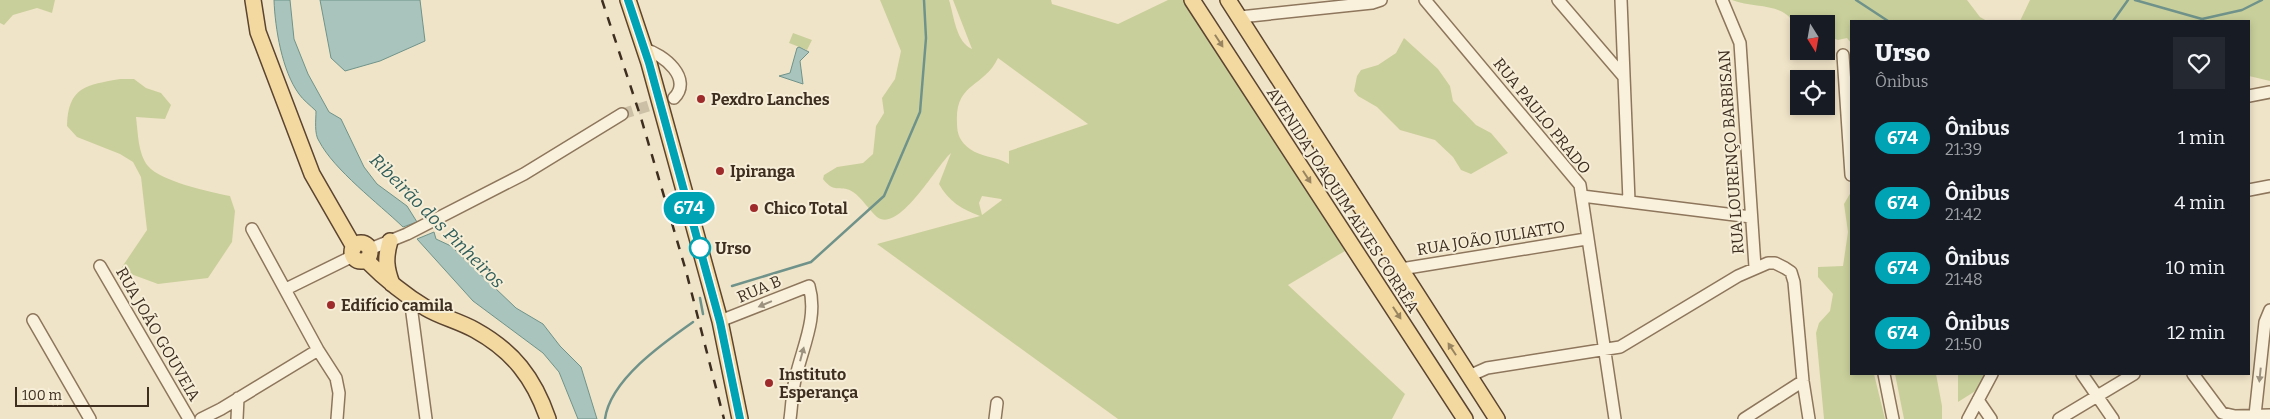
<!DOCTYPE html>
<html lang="pt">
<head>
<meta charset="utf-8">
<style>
  :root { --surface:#171b24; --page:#242831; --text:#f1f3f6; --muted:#9ea1a6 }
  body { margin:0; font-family:Bitter,serif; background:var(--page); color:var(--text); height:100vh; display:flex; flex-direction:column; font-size:19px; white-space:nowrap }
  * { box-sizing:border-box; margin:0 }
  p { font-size:16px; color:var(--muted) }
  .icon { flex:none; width:28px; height:28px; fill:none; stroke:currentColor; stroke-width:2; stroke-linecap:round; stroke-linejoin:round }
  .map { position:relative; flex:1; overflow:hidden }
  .drawer { position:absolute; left:1850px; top:20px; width:400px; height:355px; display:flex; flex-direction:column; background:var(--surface); border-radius:0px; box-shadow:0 2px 8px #0003 }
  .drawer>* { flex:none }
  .badge { padding:0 10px; border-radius:16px; font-size:18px; line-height:32px }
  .needle { width:32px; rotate:169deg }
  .buttons { position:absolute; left:1790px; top:15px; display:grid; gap:10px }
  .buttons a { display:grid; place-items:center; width:45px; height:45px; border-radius:0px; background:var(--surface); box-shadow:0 2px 8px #0003; font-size:25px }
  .scale { position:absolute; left:15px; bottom:12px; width:134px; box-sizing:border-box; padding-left:5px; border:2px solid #3d2e20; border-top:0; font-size:14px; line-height:18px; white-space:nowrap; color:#3d2e20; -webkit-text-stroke:4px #f7eed8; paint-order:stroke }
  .map>.badge { position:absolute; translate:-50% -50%; box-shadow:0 0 0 2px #fff }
  .round { display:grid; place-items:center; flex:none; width:52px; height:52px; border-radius:0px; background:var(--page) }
  .overview { display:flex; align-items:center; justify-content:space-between; height:85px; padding:0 25px }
  h1 { font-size:24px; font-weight:800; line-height:38px }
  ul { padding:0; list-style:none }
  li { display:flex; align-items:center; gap:15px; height:65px; padding:0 25px }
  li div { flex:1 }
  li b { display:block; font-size:19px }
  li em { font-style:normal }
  li .badge { min-width:55px; font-weight:700; text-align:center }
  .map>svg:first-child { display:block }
  .green { fill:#c9cf9b; fill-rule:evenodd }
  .water { fill:#a9c4bc; stroke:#6f938a }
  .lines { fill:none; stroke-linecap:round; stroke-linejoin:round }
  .stream { stroke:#6f938a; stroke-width:2.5 }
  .minor-tunnel { stroke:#ccc0a6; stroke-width:11; stroke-dasharray:11 5.5; stroke-linecap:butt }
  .minor-casing { stroke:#8d765c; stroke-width:14 }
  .major-casing { stroke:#5b4430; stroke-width:18 }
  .minor { stroke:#faf1dc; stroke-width:11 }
  .major { stroke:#f3d9a0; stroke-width:15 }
  .rail { stroke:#3d2e20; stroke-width:2.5; stroke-dasharray:9 9; stroke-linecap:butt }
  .oneway { fill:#988460 }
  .oneway2 { fill:#9c907e }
  .line-casing { stroke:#fff; stroke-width:11 }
  .line { stroke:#00a3b4; stroke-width:8 }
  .poi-dot { fill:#9e2a2b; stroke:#f7eed8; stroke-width:2 }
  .stop-dot { fill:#fff; stroke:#00a3b4; stroke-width:2.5 }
  .labels { text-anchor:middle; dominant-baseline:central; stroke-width:4; stroke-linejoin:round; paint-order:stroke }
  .poi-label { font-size:16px; font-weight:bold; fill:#3d2e20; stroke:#f7eed8; text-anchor:start }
  .street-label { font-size:16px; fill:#3d2e20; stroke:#f7eed8 }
  .stop-label { font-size:16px; font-weight:bold; fill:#3d2e20; stroke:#f7eed8; text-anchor:start }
  .water-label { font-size:18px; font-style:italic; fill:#2f5d5a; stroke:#f7eed8 }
</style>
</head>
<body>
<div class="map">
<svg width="2270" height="419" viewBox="0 0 2270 419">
  <rect width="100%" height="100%" fill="#f0e4c8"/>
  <path class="green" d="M0,0H55L52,13L37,8L13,15L4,25L0,23Z
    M880,0H949C954,16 956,42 972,49L953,0H1051L1052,4L1118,24L1168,0H1192L1345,251L1288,285L1405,394L1392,419H1118L877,244L980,216C963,210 948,201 939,184L951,153C937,165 899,234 877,217C870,211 861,197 853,192C842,184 835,195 823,179L824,175L837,167L863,163L873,154L876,126L884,113L882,98L895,79L901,51ZM998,58L1088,124L1009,151V164C998,157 981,157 970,149C960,142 957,134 957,123C955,82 984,88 998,58ZM982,196L1001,199L1002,200L982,215L979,203Z
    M1732,0H1967L1980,17L1987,21H1851V43L1847,38L1838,40L1826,36V24H1799L1798,36C1792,0 1758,10 1732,0Z
    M2030,0H2270V81L2249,76V21H2020Z
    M793,33L812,40L807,50L789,43Z
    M1404,38L1438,69L1450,86L1453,101L1476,125L1491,133L1508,153L1471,174L1461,170L1453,157L1435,140L1400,130L1377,107L1358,96L1354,91L1357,76L1361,70L1378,65L1396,53Z
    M120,79H134L146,88L161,93L171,105L165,119L136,117C138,132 138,154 148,166C160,181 210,192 230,196L235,211L232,242L208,278L158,284L120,270L147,230L141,177L133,162L120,154L77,137L67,126C68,86 87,85 120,79Z
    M1851,192V374H1874L1885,419H1824L1816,333L1819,323L1830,311L1833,294L1818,277V267L1843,266L1848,232L1844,204Z
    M1895,374H1936L1942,406V419H1904Z
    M1958,374H1987L1977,390L1958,402Z"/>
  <path class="water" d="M274,0H290L294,39L308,74L329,112L341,119L364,167L377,184L407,206L417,222L403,227C378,203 334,170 319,141C314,134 316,119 316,111C310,105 303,100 299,94C282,71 275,28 274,0Z
    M320,0H420L425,41L380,61L345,71L331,58Z
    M799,47L809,52L800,61L803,84L779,76L790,73L797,48Z
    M434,232L436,239L451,246L516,308L543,324L560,346L581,367L597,419H578L559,372L543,353L473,301L417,239Z"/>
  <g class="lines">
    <path class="stream" d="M1856,0L1888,21
      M2135,0L2202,19L2242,10L2262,0
      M2113,21L2128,0
      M732,286L811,262L884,196L920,112L926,38L924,0
      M700,298L703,314
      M605,419C610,380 663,343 693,322"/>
    <path class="minor-tunnel" d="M622,114L674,98"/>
    <defs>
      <path id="minor" d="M1425,0L1580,185L1615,419
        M1558,0L1624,77
        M1621,0L1629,201
        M1722,0L1740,43L1755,267
        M1240,17L1372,3L1381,0
        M644,49C664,54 693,79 674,98
        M1843,55L1851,175
        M2249,96L2270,92
        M2249,190L2270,186
        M1582,196L1751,217
        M252,229L318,350L336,378L339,393L337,419
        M370,249L407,234L524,174L622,114
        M100,266L189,419
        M1401,269L1586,239
        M286,289L353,256
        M410,298L426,419
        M33,320L90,419
        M720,321L809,286C818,317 803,346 796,376C792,390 792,405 790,419
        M1884,374L1893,419
        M2082,374L2113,419
        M2193,374L2222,413L2235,416L2270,415
        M1469,376L1487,368L1620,347L1738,276L1768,263H1775L1785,268L1791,272L1794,282L1803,381L1809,419
        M1978,400L1991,419
        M2255,415L2265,322L2270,310
        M201,419L221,409L318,350
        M237,419L238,398
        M995,419L997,403
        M1744,419L1803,381
        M1968,419L1992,374
        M2059,419L2134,374"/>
      <path id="major" d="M253,0L258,32L312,174L354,247
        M628,0L649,63L720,321L740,419
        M1192,0L1465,419
        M1228,0L1497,419
        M390,241C385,258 386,268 392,284
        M352 252a9 9 0 1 1 18 0a9 9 0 1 1-18 0Z
        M366,260C385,279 403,294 426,308C441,317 459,321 475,330C513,351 534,378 548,419"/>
    </defs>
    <use href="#minor" class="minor-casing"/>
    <use href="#major" class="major-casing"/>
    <use href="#minor" class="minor"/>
    <use href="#major" class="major"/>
    <path class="rail" d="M602,0L641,118L686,271L724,419"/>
  </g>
  <defs><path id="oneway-solid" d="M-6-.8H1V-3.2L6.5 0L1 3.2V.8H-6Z" transform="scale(1.25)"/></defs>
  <g class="oneway">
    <use href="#oneway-solid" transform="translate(1219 41) rotate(57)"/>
    <use href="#oneway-solid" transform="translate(1307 177) rotate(57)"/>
    <use href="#oneway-solid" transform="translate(1397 313) rotate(57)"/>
    <use href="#oneway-solid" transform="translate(1452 349) rotate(-123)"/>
  </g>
  <g class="oneway2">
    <use href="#oneway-solid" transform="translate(765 304) rotate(157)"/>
    <use href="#oneway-solid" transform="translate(802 354) rotate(-75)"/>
    <use href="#oneway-solid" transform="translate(2260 375) rotate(96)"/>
  </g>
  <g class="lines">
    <defs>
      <path id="line" d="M628,0L649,63L720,322L740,419"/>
    </defs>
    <use href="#line" class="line-casing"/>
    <use href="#line" class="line"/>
  </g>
  <g class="poi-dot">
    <circle cx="701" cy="99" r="5"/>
    <circle cx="720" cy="171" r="5"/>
    <circle cx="754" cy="208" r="5"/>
    <circle cx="331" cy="305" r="5"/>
    <circle cx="769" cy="383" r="5"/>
  </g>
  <circle class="stop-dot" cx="700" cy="248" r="10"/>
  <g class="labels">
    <g class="poi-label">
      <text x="711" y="99">Pexdro Lanches</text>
      <text x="730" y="171">Ipiranga</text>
      <text x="764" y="208">Chico Total</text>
      <text x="341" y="305">Edifício camila</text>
      <text x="779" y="374">Instituto<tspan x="779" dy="18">Esperança</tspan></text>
    </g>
    <g class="street-label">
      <text transform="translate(1542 116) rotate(51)">RUA PAULO PRADO</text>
      <text transform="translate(1731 152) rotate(-94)">RUA LOURENÇO BARBISAN</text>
      <text transform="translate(1343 200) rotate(57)">AVENIDA JOAQUIM ALVES CORRÊA</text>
      <text transform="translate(1491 238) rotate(-9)">RUA JOÃO JULIATTO</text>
      <text transform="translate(759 289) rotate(-23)">RUA B</text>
      <text transform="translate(158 334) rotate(60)">RUA JOÃO GOUVEIA</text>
    </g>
    <g class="stop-label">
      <text x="715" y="248">Urso</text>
    </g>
    <g class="water-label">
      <text transform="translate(437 221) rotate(45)">Ribeirão dos Pinheiros</text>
    </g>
  </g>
</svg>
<div class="buttons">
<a><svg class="needle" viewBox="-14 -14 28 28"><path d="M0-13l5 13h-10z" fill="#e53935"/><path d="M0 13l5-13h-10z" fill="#9ea1a6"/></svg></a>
<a><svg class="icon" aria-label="locate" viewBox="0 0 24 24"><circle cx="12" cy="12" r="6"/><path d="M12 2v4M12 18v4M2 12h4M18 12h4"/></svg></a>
</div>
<div class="scale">100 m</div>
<b class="badge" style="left:689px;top:208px;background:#00a3b4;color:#fff">674</b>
<section class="drawer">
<div class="overview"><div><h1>Urso</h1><p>Ônibus</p></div><a class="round"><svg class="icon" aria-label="heart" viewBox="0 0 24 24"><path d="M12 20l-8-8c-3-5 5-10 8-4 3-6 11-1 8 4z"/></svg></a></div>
<ul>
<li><span class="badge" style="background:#00a3b4;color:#fff">674</span><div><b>Ônibus</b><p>21:39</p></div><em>1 min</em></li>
<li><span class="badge" style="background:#00a3b4;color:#fff">674</span><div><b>Ônibus</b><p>21:42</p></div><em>4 min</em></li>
<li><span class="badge" style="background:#00a3b4;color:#fff">674</span><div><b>Ônibus</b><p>21:48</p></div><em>10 min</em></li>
<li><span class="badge" style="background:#00a3b4;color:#fff">674</span><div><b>Ônibus</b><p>21:50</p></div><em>12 min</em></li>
</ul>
</section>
</div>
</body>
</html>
